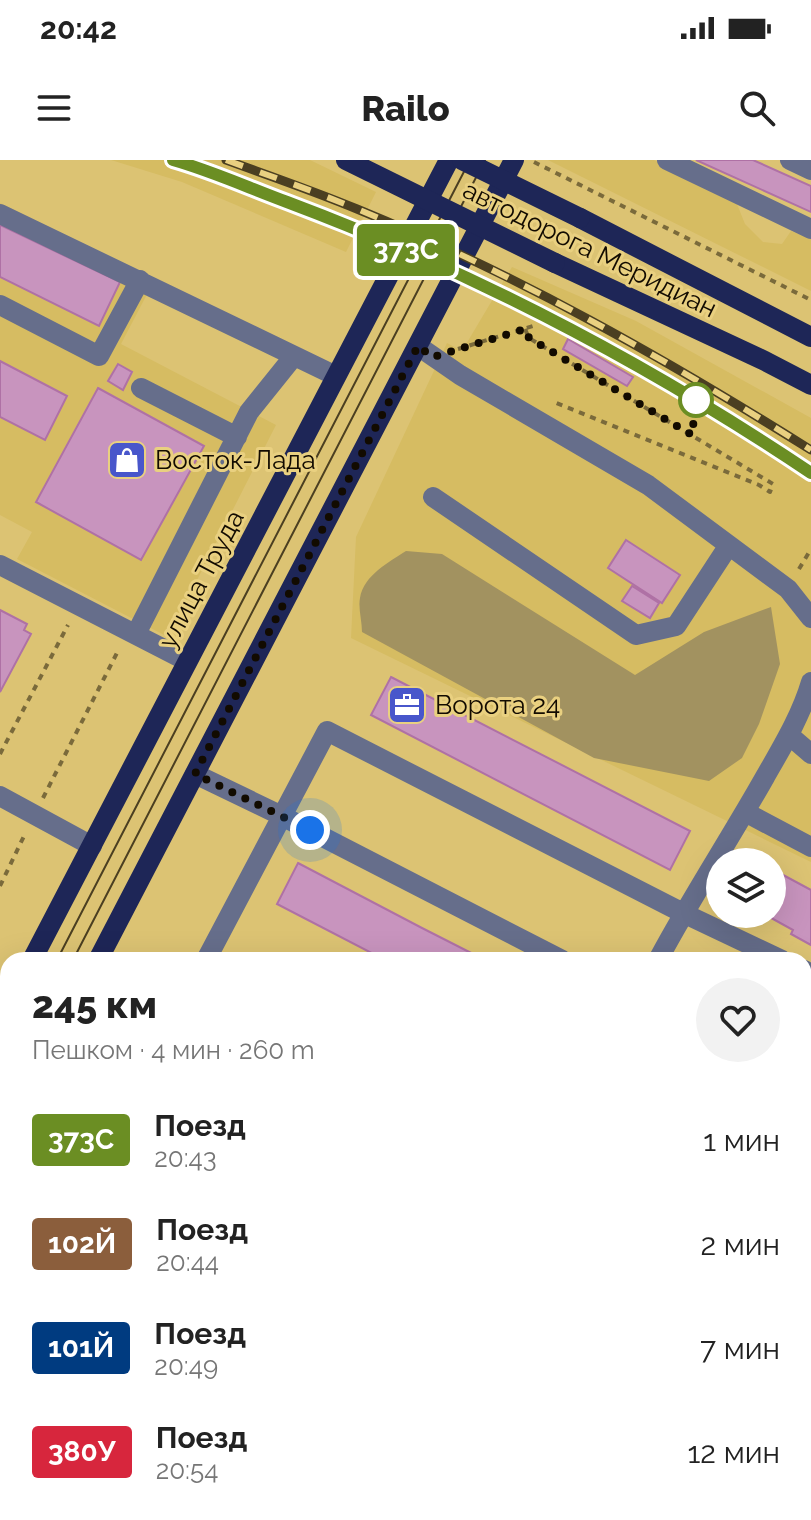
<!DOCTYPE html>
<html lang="ru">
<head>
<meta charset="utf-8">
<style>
  :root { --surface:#fff; --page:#f2f2f2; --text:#222; --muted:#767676 }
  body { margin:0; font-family:Raleway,sans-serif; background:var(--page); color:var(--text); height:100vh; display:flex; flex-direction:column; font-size:30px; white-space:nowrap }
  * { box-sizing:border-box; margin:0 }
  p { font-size:26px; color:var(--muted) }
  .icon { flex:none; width:44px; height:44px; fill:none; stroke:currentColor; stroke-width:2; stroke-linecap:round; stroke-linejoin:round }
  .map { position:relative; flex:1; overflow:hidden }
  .details { position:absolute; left:0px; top:792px; width:812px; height:568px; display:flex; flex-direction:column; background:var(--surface); border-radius:24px 24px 0 0; box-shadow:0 8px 32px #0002 }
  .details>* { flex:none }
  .badge { padding:0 16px; border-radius:6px; font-size:28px; line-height:52px }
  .tools { position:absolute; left:706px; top:688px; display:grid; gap:16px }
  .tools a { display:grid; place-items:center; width:80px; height:80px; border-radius:50%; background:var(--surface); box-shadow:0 8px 32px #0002; font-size:40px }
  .you { position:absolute; width:40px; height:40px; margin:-20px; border:6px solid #fff; border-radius:50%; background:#1a73e8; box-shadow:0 0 0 12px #1a73e833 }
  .map>.badge { position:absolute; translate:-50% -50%; box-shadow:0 0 0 4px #fff }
  .round { display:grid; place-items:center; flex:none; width:84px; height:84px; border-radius:42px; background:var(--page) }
  .head { display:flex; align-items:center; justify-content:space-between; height:136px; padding:0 32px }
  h1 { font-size:38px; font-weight:800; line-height:60px }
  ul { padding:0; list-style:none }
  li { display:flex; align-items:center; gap:24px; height:104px; padding:0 32px }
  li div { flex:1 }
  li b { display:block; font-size:30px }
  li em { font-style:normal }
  li .badge { min-width:88px; font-weight:700; text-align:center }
  .status { display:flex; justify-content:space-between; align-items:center; height:56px; padding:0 40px; background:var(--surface); direction:ltr }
  .status svg { height:22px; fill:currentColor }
  header { display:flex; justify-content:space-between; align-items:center; height:104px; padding:0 32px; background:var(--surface); font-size:36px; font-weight:800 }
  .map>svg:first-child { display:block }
  .built { fill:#d6bc62 }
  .green { fill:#a29260 }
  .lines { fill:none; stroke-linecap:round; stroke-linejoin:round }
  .stream { stroke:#4a8189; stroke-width:7 }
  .building { fill:#c894be; stroke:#af71a5; stroke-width:2 }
  .path { stroke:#7a6a3b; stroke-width:4; stroke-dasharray:6 6; stroke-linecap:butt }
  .minor { stroke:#666e8b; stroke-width:20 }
  .major { stroke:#1e2657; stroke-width:20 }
  .tram { stroke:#4b3f21; stroke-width:2 }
  .rail-casing { stroke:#4b3f21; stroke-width:9 }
  .rail { stroke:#e9d080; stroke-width:6; stroke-dasharray:18; stroke-linecap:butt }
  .major-bridge { stroke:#1e2657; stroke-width:20 }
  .line-casing { stroke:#fff; stroke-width:18 }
  .line { stroke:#6b8e23; stroke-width:12 }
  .walk { stroke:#120b00; stroke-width:8; stroke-dasharray:0 14.4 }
  .stop-dot { fill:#fff; stroke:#6b8e23; stroke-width:4 }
  .labels { text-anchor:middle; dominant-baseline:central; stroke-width:6; stroke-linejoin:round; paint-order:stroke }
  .street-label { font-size:26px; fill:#120b00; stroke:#e9d080 }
  .poi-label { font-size:26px; fill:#120b00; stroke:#e9d080; text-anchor:start }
</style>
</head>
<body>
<div class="status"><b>20:42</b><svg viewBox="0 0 49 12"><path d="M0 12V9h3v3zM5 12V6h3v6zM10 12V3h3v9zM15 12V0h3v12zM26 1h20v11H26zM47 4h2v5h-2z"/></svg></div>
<header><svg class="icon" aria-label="menu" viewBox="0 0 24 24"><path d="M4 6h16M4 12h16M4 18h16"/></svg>Railo<svg class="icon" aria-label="search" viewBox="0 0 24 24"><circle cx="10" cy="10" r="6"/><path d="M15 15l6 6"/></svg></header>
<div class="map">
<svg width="811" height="1360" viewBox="0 0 811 1360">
  <rect width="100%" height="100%" fill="#dcc373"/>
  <path class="built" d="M111,0H310L376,32L346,92L182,22Z
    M548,0H654L735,39L745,64L763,82L782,84L791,71L811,79V131Z
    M0,43L155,119L121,184L276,265L168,477L17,399L32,372L0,355Z
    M512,107L636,161L811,258V702L351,478L356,377L447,183L462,191Z
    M0,1246H8V1352H357L371,1360H0Z
    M384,1352H603L618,1360H384Z"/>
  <path class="green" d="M406,391L442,394L635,515L704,472L771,447L780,504L759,564L742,598L709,621L594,598L362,472C362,461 358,448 360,438C364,415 389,402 406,391Z
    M811,1024V1141L804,1153V1038Z
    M630,1352H717V1358L721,1360H644Z"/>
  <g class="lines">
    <path class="stream" d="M804,1144L811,1131
      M663,1360L669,1352"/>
  </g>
  <path class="building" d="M696,0H753L811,26V52Z
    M0,65L120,122L99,166L0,117Z
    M568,179L633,217L627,226L563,189Z
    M0,201L67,236L45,280L0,257Z
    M118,204L132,212L123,230L108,221Z
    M98,228L204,286L141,400L36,342Z
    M626,380L680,415L662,443L608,408Z
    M632,426L659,443L650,458L622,441Z
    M0,450L27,464L24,470L31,474L0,532Z
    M391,517L690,671L670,710L371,555Z
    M298,703L422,768L485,800H385L277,744Z
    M772,709L811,730V785L791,774L793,770L764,754L761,760L750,754H772Z
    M811,882V976L804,990V889L807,891Z
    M5,1135L8,1137V1184L0,1200V1146Z
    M811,1164V1230L804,1226V1177Z
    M8,1297V1352H45L41,1360H0V1312Z
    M804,1344L811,1347V1360H736L722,1352H804Z
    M389,1352H435L449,1360H403Z
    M551,1352H603L618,1360H566Z"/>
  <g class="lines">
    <path class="path" d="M534,2L811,140
      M525,169L529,178L773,324L770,332L759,325L554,242
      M458,189L536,165
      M799,409L811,389
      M0,594L68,465
      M43,638L119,489
      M0,726L25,674"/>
    <path class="minor" d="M667,0L811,69
      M790,0L811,10
      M0,54L336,216
      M0,145L99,196L140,120
      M418,186L460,215L648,325L788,429L811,458
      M141,228L237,277
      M433,337L636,475L676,466L729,385
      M0,405L187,501
      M136,474L249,252L294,196
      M789,575L811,594
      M195,614L282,656L562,800
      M0,636L92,686
      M745,652L811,687
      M206,800L327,571L683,753L782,800
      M658,800C691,738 730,679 765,617C782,587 801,556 811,522
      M804,810L811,814L804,827
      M804,1020L811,1007
      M804,1308L811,1312
      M503,1352L517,1360
      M84,1360L89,1352
      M314,1360L322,1357L327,1360"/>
    <path class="major" d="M580,58L811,177
      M555,103L765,201L811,225
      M32,800L449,0
      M98,800L514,0
      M0,862L8,847
      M0,989L8,974"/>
    <path class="tram" d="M57,800L470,0
      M73,800L485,0
      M0,911L8,896
      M0,941L8,925"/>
    <defs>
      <path id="rail" d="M173,0C214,12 253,29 293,44C475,113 650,204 811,312
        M226,0C270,16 314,31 357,49C516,114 666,199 811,290"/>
    </defs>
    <use href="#rail" class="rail-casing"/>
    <use href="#rail" class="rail"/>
    <path class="major-bridge" d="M346,0L555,103
      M462,0L580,58"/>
  </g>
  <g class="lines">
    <defs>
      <path id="line" d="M173,0C212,11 249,28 287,42C471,111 647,203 811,313"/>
    </defs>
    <use href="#line" class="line-casing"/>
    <use href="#line" class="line"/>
    <path class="walk" d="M310,670L195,614L418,186L433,197L525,169L529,178L692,275L696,240"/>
  </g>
  <defs>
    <symbol id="shop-square" viewBox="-11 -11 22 22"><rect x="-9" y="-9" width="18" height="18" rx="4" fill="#4856cb" stroke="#e9d080"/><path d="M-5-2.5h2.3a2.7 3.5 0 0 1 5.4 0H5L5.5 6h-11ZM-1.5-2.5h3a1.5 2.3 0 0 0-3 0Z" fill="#fff"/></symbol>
    <symbol id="office-square" viewBox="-11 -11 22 22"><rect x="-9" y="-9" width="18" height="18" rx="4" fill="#4856cb" stroke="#e9d080"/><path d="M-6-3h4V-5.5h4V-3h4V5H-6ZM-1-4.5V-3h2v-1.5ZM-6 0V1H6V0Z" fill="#fff"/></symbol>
  </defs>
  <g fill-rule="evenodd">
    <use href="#shop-square" x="105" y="278" width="44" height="44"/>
    <use href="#office-square" x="385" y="523" width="44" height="44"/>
  </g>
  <circle class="stop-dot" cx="696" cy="240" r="16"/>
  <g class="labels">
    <g class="street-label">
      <text transform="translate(590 89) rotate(26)">автодорога Меридиан</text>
      <text transform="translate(201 419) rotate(-62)">улица Труда</text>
    </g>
    <g class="poi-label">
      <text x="155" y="300">Восток-Лада</text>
      <text x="435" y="545">Ворота 24</text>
    </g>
  </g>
</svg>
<div class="tools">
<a><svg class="icon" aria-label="layers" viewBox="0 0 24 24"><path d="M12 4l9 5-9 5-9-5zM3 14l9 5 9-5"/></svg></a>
</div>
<div class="you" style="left:310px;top:670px"></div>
<b class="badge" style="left:406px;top:90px;background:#6b8e23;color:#fff">373C</b>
<section class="details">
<div class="head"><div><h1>245 км</h1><p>Пешком · 4 мин · 260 m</p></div><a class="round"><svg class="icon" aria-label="heart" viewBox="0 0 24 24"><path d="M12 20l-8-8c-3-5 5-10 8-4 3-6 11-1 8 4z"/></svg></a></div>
<ul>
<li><span class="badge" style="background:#6b8e23;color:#fff">373C</span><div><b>Поезд</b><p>20:43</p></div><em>1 мин</em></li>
<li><span class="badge" style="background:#8b5e3c;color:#fff">102Й</span><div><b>Поезд</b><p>20:44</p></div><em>2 мин</em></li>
<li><span class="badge" style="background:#003b80;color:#fff">101Й</span><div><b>Поезд</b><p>20:49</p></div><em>7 мин</em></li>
<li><span class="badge" style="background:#d7263d;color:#fff">380У</span><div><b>Поезд</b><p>20:54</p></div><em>12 мин</em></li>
</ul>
</section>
</div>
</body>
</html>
